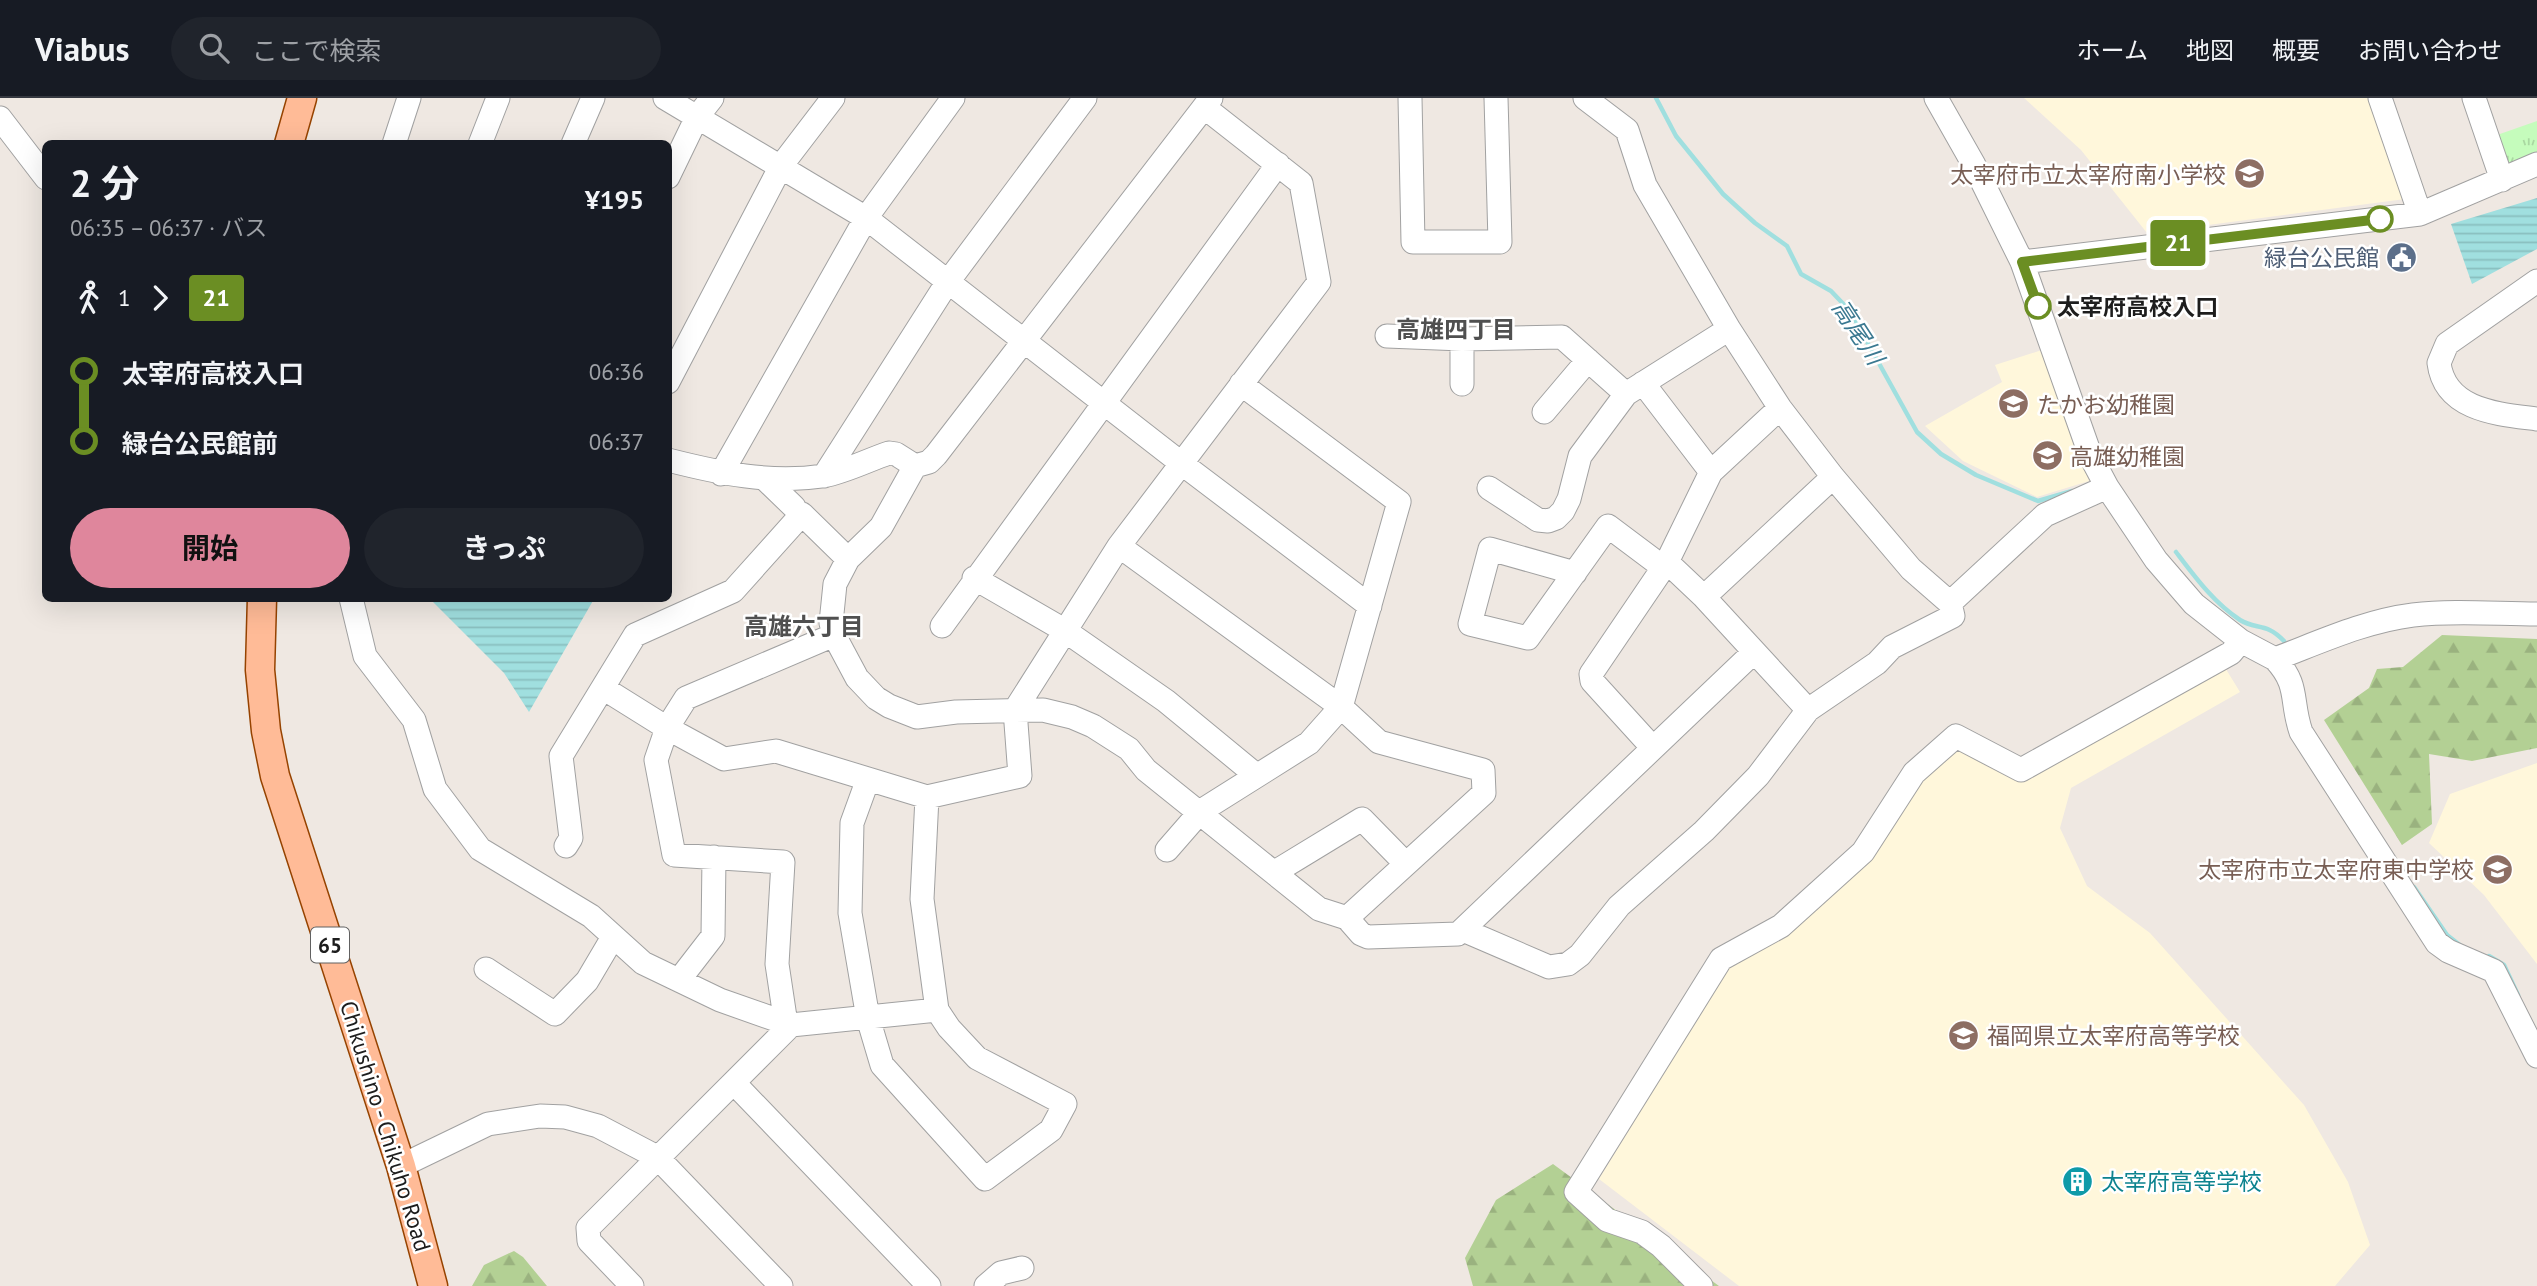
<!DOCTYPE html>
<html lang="ja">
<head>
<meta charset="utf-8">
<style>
  :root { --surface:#171b24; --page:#20242c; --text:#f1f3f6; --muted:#9ea1a6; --line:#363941; --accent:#df869c }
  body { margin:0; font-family:"PT Sans","Noto Sans JP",sans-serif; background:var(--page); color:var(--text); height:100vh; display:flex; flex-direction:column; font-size:26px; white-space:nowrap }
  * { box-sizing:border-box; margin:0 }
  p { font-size:23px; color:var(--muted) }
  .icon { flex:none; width:38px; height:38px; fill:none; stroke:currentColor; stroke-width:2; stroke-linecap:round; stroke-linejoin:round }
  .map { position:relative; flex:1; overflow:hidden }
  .side { position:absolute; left:42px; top:42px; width:630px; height:462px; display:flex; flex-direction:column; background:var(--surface); border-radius:10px; box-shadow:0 7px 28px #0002 }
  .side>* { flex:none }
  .badge { padding:0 14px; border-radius:5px; font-size:24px; line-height:46px }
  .map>.badge { position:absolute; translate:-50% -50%; box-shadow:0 0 0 4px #fff }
  .legs { display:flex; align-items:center; gap:10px; height:77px; padding:0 28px; font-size:23px }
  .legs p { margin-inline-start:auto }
  .overview { display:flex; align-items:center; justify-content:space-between; height:119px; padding:0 28px }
  h1 { font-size:38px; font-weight:700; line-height:52px }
  .primary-button { display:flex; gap:14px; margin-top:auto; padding:14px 28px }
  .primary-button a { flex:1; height:80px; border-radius:42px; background:var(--accent); color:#111; font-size:28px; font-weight:700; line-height:80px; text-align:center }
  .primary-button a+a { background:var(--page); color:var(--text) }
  ul { padding:0 28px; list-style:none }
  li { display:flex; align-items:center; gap:24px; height:70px; font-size:26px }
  li i { display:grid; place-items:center; width:10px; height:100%; margin:0 9px; background:currentColor }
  li i::after { content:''; width:18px; height:18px; margin:-9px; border:5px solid; border-radius:50%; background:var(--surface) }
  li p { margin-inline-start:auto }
  li:first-child i { background:linear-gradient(#0000 50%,currentColor 0) }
  li:last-child i { background:linear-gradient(currentColor 50%,#0000 0) }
  header { display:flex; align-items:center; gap:42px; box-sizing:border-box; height:98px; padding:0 35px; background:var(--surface); border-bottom:2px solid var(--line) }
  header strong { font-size:33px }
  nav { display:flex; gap:38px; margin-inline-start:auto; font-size:24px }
  .search { width:490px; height:63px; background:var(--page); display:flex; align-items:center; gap:18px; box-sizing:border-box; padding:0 24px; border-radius:38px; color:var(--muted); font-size:26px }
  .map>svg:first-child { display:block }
  .education { fill:#fff7db }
  .forest { fill:url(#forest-firs) }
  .park { fill:url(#park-tufts) }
  .water { fill:url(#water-rules) }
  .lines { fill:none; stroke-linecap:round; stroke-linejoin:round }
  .stream { stroke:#a0dfdf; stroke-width:4.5 }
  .minor-casing { stroke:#a1a1a1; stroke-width:25 }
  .major-casing { stroke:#964300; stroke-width:31 }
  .minor { stroke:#fff; stroke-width:23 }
  .major { stroke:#ffbb97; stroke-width:28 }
  .line-1-casing { stroke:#fff; stroke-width:16 }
  .line-1 { stroke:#6b8e23; stroke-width:10 }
  .stop-1-dot { fill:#fff; stroke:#6b8e23; stroke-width:3.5 }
  .labels { text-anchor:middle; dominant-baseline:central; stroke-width:5; stroke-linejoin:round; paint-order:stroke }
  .shield { fill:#fff; stroke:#616161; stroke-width:2 }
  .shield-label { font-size:21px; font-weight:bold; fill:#1d1d1d }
  .education-label { font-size:23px; fill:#785e54; stroke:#fff; text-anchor:start }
  .service-label { font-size:23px; fill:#4e5e75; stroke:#fff; text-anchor:end }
  .stop-label { font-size:23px; font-weight:bold; fill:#1d1d1d; stroke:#fff; text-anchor:start }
  .street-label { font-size:23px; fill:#1d1d1d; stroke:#fff }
  .culture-label { font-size:23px; fill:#0d838f; stroke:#fff; text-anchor:start }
  .neighbourhood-label { font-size:24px; font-weight:bold; fill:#505050; stroke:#fff }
  .water-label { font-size:24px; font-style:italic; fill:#3b7991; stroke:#fff }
</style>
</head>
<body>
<header>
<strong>Viabus</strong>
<div class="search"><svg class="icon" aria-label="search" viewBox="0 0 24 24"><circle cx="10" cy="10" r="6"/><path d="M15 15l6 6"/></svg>ここで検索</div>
<nav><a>ホーム</a><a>地図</a><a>概要</a><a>お問い合わせ</a></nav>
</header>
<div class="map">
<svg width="2537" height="1188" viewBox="0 0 2537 1188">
  <defs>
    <pattern id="forest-firs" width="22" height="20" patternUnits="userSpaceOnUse" patternTransform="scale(1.75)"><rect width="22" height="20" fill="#b3d094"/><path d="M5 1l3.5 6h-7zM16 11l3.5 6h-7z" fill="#9ab27f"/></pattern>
    <pattern id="park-tufts" width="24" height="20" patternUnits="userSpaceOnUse" patternTransform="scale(1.75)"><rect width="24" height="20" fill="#c5fcbc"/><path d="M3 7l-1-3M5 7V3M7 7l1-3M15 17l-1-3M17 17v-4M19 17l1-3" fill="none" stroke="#a9d8a1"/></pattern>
    <pattern id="water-rules" width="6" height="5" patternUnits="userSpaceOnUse" patternTransform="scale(1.75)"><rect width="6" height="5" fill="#a0dfdf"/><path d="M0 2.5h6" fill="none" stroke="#89bfbf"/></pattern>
  </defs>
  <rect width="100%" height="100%" fill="#efe8e2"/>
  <path class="education" d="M2024,0H2370L2405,101L2147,135L2081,52Z
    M2045,251L2089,383L2037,399L1963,363L1925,328L2002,284L1995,267Z
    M2224,568L2240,594L2071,690L2060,730L2087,788L2150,835L2304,1007L2348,1084L2370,1147L2335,1188H1739L1599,1081L1729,868L1775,845L1871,759L1913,686L1956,647L2023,681Z
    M2537,665V866L2484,797L2429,745L2450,696Z"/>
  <path class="forest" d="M2442,537L2537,541V650L2472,663L2429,656L2432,726L2402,747L2324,622L2369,590L2377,571L2403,569Z
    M1553,1066L1719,1188H1473L1465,1160L1496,1102Z
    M514,1153L523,1159L547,1188H472L484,1167Z"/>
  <path class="park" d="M2537,23V57L2509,69L2497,37Z"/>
  <path class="water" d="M2537,100V151L2472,186L2451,126Z
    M430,501H594L529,614L504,575Z"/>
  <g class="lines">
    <path class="stream" d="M1656,0L1676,38L1723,96L1755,125L1787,148L1801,176L1831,193L1850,213L1917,334L1941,356L1976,377L2038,403L2072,393
      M2176,454C2195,479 2214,505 2240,522C2256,532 2266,524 2284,543
      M2414,789L2447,837L2461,848
      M2489,858L2504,867L2518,897"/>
    <defs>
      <path id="minor" d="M665,0L866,120L1181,365L1370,508
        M1211,0L936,357L929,364L915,368L881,429L848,461L835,486L831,525L834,537L857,580L876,600L889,608L917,619L956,614L1043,612L1072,619L1093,628L1129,651L1146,672L1319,811L1347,820L1361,836L1368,839L1458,836L1754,554
        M1410,0L1413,144H1500L1496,0
        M1585,0L1627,32L1645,87L1729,231L1780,310L1833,379L1911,471L1950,505L2045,417L2107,389
        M1936,0L1974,67L2022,164L2091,359L2107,389L2156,462L2194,506L2241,543L2275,561C2320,544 2365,523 2413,517C2453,512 2497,516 2537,516
        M2380,0L2420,116
        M2474,0L2502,82
        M0,20L46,80
        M394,46L409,0
        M480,46L498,0
        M573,46L593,0
        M668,79L697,19L712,0
        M2022,164L2420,116L2537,66
        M2537,183L2447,246L2439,265C2445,313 2499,316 2537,321
        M1387,238L1462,241L1562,239L1626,296
        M1462,241V286
        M668,284L781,68L833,0
        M1643,285L1711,374
        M1544,314L1588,262
        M668,362C719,375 770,386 823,378C845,374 868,362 889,355L896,356L915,368
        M721,376L866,120L953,0
        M824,378L947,185L1085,0
        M765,381L794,409
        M1489,390L1538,422L1548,423L1556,420L1563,413L1569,401L1580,358L1626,296L1729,231
        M1119,448L1341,609L1379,644L1483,672L1484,695L1347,820
        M1575,475L1490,451L1470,526L1528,540L1608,428L1664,470
        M974,480L1064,532L1166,603L1256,677
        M1704,499L1833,379
        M351,500L365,558L414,622L435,691L480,751L591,818L643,865L720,902L791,927L937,912
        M942,528L1278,66
        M2275,561C2300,588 2290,602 2301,634L2437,845L2448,853L2494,873L2537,958
        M603,590L667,630L724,661L776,653L927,699L1020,678L1015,612L1119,448L1319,184L1301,85L1204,9
        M1808,612L1877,565L1892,549L1953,518L1950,505
        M1652,649L1592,583L1591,576L1667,464L1711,374L1780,310
        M868,681L852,725L850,815L868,920L882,967L985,1081L1051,1032L1065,1006L977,960L949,930L937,912L922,801L927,699
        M566,748L571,740L561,658L635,537L733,493L802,416L848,461
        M1167,752L1201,713L1309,645L1341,609L1399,404L1241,286
        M1275,774L1362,721L1406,766
        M1463,832L1549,869L1568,866L1580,857L1619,808L1704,733L1758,678L1808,612L1704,499L1667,464
        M486,871L555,916L587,883L613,839
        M679,882L713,838L714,759
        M786,926L777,866L783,764L674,757L656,662L667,630L686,600L834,537
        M734,985L929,1188
        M401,1068L488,1026L540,1018L565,1019L598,1028L657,1059L781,1188
        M632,1188L589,1143L588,1130L791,927
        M986,1188L1001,1175L1022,1170
        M1701,1188L1661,1148L1642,1134L1607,1122L1576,1094L1721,861L1781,828L1863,754L1914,675L1956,638L2021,672L2231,555L2241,543"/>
      <path id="major" d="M289,46L302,0
        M262,500L260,572L266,633L275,678L401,1068L433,1188"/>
    </defs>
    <use href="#minor" class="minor-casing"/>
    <use href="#major" class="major-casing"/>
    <use href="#minor" class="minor"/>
    <use href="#major" class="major"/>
  </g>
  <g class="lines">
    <defs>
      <path id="line-1" d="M2038,208L2022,164L2380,121"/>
    </defs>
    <use href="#line-1" class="line-1-casing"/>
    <use href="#line-1" class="line-1"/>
  </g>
  <defs>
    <symbol id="school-disc" viewBox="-11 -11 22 22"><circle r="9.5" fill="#8d6e63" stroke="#fff"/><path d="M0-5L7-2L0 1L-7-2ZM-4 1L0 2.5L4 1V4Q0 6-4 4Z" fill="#fff"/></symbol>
    <symbol id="civic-disc" viewBox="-11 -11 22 22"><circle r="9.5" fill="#5c6f8a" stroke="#fff"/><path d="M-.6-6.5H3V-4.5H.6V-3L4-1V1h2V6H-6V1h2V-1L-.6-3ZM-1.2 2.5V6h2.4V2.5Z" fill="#fff"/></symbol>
    <symbol id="building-disc" viewBox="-11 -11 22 22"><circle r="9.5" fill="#0f9aa8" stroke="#fff"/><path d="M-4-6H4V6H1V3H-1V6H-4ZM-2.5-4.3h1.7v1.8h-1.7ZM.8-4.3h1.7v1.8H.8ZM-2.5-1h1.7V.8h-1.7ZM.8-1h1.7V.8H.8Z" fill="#fff"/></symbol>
  </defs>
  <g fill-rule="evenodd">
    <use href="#school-disc" x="2232" y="58" width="35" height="35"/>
    <use href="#civic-disc" x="2384" y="142" width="35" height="35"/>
    <use href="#school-disc" x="1996" y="288" width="35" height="35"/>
    <use href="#school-disc" x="2030" y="340" width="35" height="35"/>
    <use href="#school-disc" x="2480" y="754" width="35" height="35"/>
    <use href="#school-disc" x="1946" y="920" width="35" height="35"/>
    <use href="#building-disc" x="2060" y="1066" width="35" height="35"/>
  </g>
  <g class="stop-1-dot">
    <circle cx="2380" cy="121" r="12"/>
    <circle cx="2038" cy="208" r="12"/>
  </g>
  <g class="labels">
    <rect class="shield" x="311" y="829.5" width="38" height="35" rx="5"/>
    <g class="shield-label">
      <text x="330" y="847">65</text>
    </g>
    <g class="education-label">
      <text x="2226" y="76" text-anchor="end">太宰府市立太宰府南小学校</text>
      <text x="2037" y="306">たかお幼稚園</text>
      <text x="2070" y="358">高雄幼稚園</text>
      <text x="2474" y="771" text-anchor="end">太宰府市立太宰府東中学校</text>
      <text x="1987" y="937">福岡県立太宰府高等学校</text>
    </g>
    <g class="service-label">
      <text x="2379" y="159">緑台公民館</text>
    </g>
    <g class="stop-label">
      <text x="2057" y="208">太宰府高校入口</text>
    </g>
    <g class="street-label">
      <text transform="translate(386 1028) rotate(73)">Chikushino - Chikuho Road</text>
    </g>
    <g class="culture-label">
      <text x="2101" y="1083">太宰府高等学校</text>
    </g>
    <g class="neighbourhood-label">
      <text x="1456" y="231">高雄四丁目</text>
      <text x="804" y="528">高雄六丁目</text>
    </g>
    <g class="water-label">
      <text transform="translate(1858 234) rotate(57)">高尾川</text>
    </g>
  </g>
</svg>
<b class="badge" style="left:2178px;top:145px;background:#6b8e23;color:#fff">21</b>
<section class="side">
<div class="overview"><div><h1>2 分</h1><p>06:35 – 06:37 · バス</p></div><b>¥195</b></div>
<div class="legs"><svg class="icon" aria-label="walk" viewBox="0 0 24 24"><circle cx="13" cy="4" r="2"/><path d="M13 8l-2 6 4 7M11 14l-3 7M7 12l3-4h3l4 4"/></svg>1<svg class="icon" aria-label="forward" viewBox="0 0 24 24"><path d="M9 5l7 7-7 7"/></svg><b class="badge" style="background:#6b8e23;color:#fff">21</b></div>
<ul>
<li><i style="color:#6b8e23"></i><b>太宰府高校入口</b><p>06:36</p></li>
<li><i style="color:#6b8e23"></i><b>緑台公民館前</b><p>06:37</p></li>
</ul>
<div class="primary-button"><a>開始</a><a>きっぷ</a></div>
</section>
</div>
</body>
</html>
